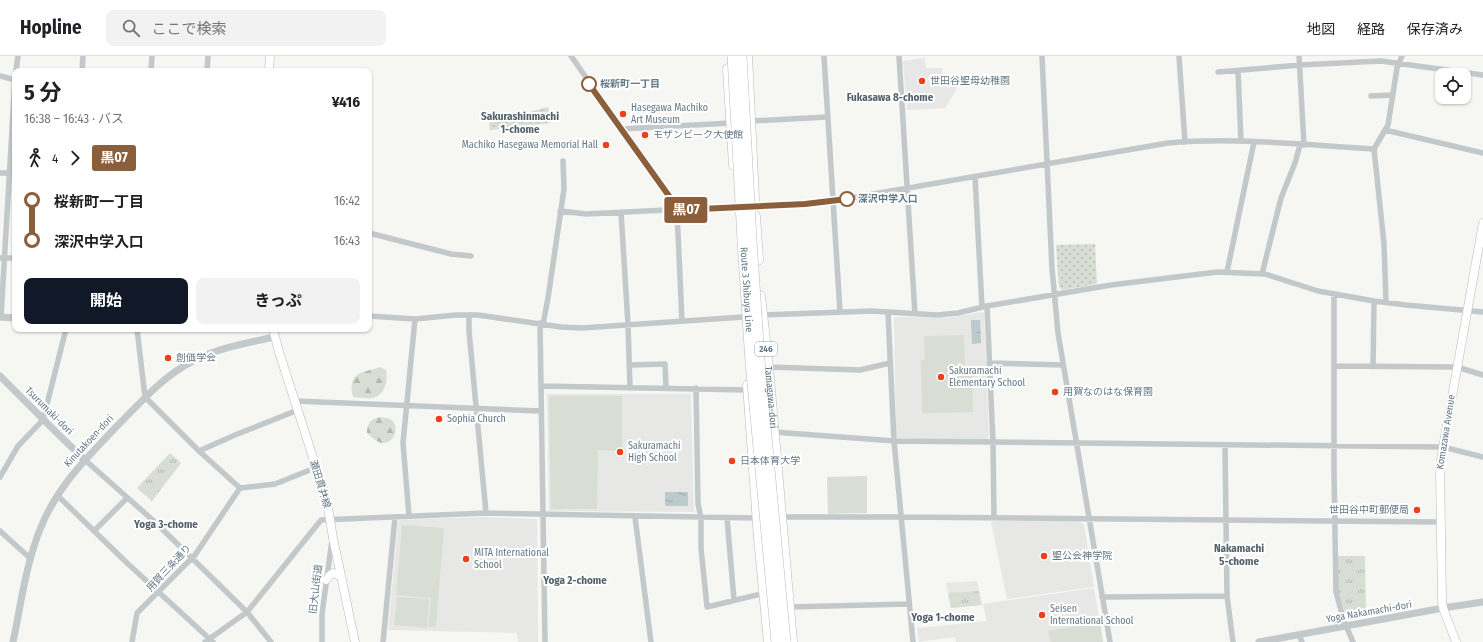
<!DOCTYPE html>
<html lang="ja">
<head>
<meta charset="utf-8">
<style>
  :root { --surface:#fff; --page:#f2f2f2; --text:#202124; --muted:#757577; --line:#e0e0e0; --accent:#111827 }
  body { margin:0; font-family:"Fira Sans Condensed","Noto Sans JP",sans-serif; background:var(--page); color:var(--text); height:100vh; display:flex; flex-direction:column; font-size:15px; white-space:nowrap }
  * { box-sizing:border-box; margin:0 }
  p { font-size:13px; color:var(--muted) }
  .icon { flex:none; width:22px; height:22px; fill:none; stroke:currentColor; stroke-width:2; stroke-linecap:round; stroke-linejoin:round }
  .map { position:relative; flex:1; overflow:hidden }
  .details { position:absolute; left:12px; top:12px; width:360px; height:264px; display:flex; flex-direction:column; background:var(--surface); border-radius:8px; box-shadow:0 1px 3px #0004 }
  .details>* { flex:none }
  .badge { padding:0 8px; border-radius:3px; font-size:14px; line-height:26px }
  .tools { position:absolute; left:1435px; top:12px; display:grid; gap:8px }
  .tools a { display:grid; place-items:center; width:36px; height:36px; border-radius:8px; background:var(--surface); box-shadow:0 1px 3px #0004; font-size:20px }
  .map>.badge { position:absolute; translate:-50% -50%; box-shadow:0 0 0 2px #fff }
  .legs { display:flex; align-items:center; gap:6px; height:44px; padding:0 12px; font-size:13px }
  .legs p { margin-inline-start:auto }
  .headline { display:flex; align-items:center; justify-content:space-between; height:68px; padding:0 12px }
  h1 { font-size:22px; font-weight:700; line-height:30px }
  .cta { display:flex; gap:8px; margin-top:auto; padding:8px 12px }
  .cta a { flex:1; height:46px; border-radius:8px; background:var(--accent); color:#fff; font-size:16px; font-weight:700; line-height:46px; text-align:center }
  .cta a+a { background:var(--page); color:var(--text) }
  ul { padding:0 12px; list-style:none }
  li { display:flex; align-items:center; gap:14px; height:40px; font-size:15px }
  li i { display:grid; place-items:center; width:6px; height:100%; margin:0 5px; background:currentColor }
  li i::after { content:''; width:10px; height:10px; margin:-5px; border:3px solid; border-radius:50%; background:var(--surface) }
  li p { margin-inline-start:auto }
  li:first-child i { background:linear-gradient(#0000 50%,currentColor 0) }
  li:last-child i { background:linear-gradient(currentColor 50%,#0000 0) }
  header { display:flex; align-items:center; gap:24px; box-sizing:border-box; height:56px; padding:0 20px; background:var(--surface); border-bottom:1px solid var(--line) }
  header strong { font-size:19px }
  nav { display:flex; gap:22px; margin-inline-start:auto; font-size:14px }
  .search { width:280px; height:36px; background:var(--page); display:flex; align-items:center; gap:10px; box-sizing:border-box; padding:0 14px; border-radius:8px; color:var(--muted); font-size:15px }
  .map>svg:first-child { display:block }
  .built { fill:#e7e8e6 }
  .grass { fill:url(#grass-tufts) }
  .forest { fill:url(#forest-firs) }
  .garden { fill:url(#garden-dots) }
  .pitch { fill:#d8ded3 }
  .water { fill:url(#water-ripples) }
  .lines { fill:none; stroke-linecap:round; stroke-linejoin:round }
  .secondary-casing { stroke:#b5bbbf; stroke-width:9 }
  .trunk-casing { stroke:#b7bbbe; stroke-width:11 }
  .minor { stroke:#c3c8cb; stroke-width:5.5 }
  .tertiary { stroke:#c3c8cb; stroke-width:7 }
  .secondary { stroke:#fff; stroke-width:8 }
  .trunk { stroke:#fff; stroke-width:10 }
  .motorway-bridge-casing { stroke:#b7bbbe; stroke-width:12; stroke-linecap:butt }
  .motorway-bridge { stroke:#fff; stroke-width:11 }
  .line-1-casing { stroke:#fff; stroke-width:9 }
  .line-1 { stroke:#8b5e3c; stroke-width:6 }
  .poi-dot { fill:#ef3f1a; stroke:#fff; stroke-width:1.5 }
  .stop-1-dot { fill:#fff; stroke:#8b5e3c; stroke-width:2 }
  .labels { text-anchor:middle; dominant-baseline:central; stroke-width:4; stroke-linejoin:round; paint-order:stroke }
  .shield { fill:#fff; stroke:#92a0aa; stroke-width:1 }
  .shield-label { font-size:9px; font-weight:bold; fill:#637886 }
  .poi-label { font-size:10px; fill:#637886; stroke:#fff; text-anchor:start }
  .stop-label { font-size:10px; font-weight:bold; fill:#637886; stroke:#fff; text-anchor:start }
  .street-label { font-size:10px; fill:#637886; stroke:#fff }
  .neighbourhood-label { font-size:11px; font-weight:bold; fill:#52616a; stroke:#fff }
</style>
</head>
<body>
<header>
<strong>Hopline</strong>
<div class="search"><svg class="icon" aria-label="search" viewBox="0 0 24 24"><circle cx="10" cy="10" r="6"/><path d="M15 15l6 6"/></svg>ここで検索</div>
<nav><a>地図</a><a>経路</a><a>保存済み</a></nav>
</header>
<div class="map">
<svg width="1483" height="586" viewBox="0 0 1483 586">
  <defs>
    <pattern id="grass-tufts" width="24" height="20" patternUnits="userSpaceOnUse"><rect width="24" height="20" fill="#d8ded3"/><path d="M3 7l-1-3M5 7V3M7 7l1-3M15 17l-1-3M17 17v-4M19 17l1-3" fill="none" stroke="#b3b9b1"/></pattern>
    <pattern id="forest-firs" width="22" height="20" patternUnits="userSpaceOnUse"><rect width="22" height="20" fill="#d8ded3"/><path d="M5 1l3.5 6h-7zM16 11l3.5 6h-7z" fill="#b3b9b1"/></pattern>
    <pattern id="garden-dots" width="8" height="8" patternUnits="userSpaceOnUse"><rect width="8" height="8" fill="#d8ded3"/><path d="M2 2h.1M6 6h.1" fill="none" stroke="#b3b9b1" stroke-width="1.8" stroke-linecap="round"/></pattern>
    <pattern id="water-ripples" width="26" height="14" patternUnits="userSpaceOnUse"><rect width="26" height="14" fill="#bcc9cd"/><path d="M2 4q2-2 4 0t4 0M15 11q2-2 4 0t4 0" fill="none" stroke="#9ca8ac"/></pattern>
  </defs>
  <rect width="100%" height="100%" fill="#f6f6f2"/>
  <path class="built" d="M925,2L926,12H942L943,22H958L956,34L945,52L907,54L903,5Z
    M983,256L984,257L989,381L987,384L898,382L896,381L894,261L948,262Z
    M547,338H691L694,456L549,455Z
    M485,461L537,463L538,586H518L517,577L388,574L398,467L400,464Z
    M993,465H1079L1084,469L1094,531L1007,543L991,467Z
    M977,525L982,548L1094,532L1103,586H956L955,581L919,586L917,572L987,565L983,549L951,552L946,527Z"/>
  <path class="grass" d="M170,397L181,407L152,445L137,432Z
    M1338,500H1365L1366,556L1364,561L1349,564L1347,562L1338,535Z
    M979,535L981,549L951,552L948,537Z"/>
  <path class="forest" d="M380,311L386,314C388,325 385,340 372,342C366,343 359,341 353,341C347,316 362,317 380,311Z
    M380,361C385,362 392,362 394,367C399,375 392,388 382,387C376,386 371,380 367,377C367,367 371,363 380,361Z"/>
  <path class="garden" d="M548,51L551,65L550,67L490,74L489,67Z
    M1095,188L1097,228L1062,234L1059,231L1056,189Z"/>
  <path class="pitch" d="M964,279L965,316L972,317L973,356L922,357L921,304H925L924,280Z
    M550,340H622V395L598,394L597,453H551L549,342Z
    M867,420V457L828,458L827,421Z
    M402,469L444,472L436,571H428L431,542L396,539Z
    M397,541L429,543L427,572L394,569Z
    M1100,566L1103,586H1051L1048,575Z"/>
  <path class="water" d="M971,264H980L981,287L972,288Z
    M665,436H688V450H665Z"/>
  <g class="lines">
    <defs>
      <path id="secondary" d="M269,15L270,0
        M273,273L279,296L327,445L333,482L355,586
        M326,524L330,519L333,517L341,520
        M1456,586L1443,552L1442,545L1440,413L1442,397L1483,167"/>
      <g id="trunk">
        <path d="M747,0L754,144"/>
        <path d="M728,13L734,109"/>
        <path d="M755,160L758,204"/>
        <path id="s1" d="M760,240L768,311L792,586"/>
        <path d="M748,329L759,482L769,586"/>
      </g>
    </defs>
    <use href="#secondary" class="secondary-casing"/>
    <use href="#trunk" class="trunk-casing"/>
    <path class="minor" d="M571,0L678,153L681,155L833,145L1168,87C1237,81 1306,89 1374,93L1385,74L1483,97
      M824,0L840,256
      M899,0L915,258
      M1042,0L1052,212L1058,277L1110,586
      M1179,0L1185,86
      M1299,0L1304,89
      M16,15L18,0
      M82,15L83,0
      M151,15L152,0
      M207,15L208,0
      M1238,15L1241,85
      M1218,16L1300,9L1381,5L1483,19
      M0,20L15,24
      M1371,40L1393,39
      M751,65L828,61
      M621,73L731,67
      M1385,74L1388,69L1397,12L1402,0
      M1374,93L1384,188L1386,246
      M0,117H15
      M975,121L982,251
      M678,153L677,155L682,265
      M560,155L586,158L666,154L672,153L676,150
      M621,156L628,268L630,332
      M369,177L451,198L471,200
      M0,202H15
      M1227,216L1254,86
      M1262,218L1281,142L1295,107L1300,89
      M1334,238V416L1336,536L1344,565L1353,586
      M987,250L993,386L994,462
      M888,257L894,385L913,586
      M762,259L872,255L937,259L958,257L987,250L1111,229L1217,216L1265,218L1318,235L1374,245L1406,249L1483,256
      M369,260L415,263L456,259H478L561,271L582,272L743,261
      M469,260V275L486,457
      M1,261L15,22
      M540,267L545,586
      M543,268L548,242L564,133L563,105
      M137,273L145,341L199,395L240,432L275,428L315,412
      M989,307L1063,309
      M630,309L665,308L666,332
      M1334,310L1457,311L1483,319
      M768,311L860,314L890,307
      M1373,311L1374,245
      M541,330L748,334
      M696,332L698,448L701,461V492L707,551L765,537
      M295,345L541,355
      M774,376L894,385L1443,391L1483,401
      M1225,389L1227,540L1233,586
      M199,395L235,379L298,354
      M85,404L156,467L247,556L271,586
      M0,421L18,390L43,364L66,273
      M57,439L126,506L213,586
      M409,460L403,387L415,263
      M635,461L651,586
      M780,461H900L1440,466
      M727,462L734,544
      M0,475L31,503
      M94,475L127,442
      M1102,541L1227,540
      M789,551L909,548
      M1299,579L1302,586
      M132,586L137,557L195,499L240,432
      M205,586L247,556L321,464L486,457L757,462
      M322,586V558L332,484
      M383,586L395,461"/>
    <path class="tertiary" d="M0,261L15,262
      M0,320L60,380L85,404
      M13,586C21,548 26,507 41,471C58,429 87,402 117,370C141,346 163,320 193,305C218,292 247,287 274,281
      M1259,586L1443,552L1483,546"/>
    <use href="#secondary" class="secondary"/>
    <use href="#trunk" class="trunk"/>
    <defs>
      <g id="motorway-bridge">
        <path id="s2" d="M733,0L743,184L751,306L777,586"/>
        <path d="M741,0L751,183L759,304L785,586"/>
      </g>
    </defs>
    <use href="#motorway-bridge" class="motorway-bridge-casing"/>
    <use href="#motorway-bridge" class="motorway-bridge"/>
  </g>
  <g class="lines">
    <defs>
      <path id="line-1" d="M589,28L679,154L805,148L847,143"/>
    </defs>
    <use href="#line-1" class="line-1-casing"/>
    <use href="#line-1" class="line-1"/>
  </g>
  <g class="poi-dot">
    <circle cx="922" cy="25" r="4"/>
    <circle cx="623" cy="58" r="4"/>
    <circle cx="645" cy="79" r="4"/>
    <circle cx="606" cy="89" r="4"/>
    <circle cx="168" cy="302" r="4"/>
    <circle cx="941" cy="321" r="4"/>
    <circle cx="1055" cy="336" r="4"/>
    <circle cx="439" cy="363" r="4"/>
    <circle cx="620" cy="396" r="4"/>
    <circle cx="732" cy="405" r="4"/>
    <circle cx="1417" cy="454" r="4"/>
    <circle cx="1044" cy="500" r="4"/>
    <circle cx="466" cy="503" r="4"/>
    <circle cx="1042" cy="559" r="4"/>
  </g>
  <g class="stop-1-dot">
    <circle cx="589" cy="28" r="7"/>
    <circle cx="847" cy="143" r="7"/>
  </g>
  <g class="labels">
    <rect class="shield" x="755" y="286" width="22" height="14" rx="3"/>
    <g class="shield-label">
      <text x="766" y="293">246</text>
    </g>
    <g class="poi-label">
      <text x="930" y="25">世田谷聖母幼稚園</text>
      <text x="631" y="52">Hasegawa Machiko<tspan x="631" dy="12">Art Museum</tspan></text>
      <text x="653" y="79">モザンビーク大使館</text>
      <text x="598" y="89" text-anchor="end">Machiko Hasegawa Memorial Hall</text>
      <text x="176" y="302">創価学会</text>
      <text x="949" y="315">Sakuramachi<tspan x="949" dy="12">Elementary School</tspan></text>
      <text x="1063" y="336">用賀なのはな保育園</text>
      <text x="447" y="363">Sophia Church</text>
      <text x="628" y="390">Sakuramachi<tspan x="628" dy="12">High School</tspan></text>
      <text x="740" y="405">日本体育大学</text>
      <text x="1409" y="454" text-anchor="end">世田谷中町郵便局</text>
      <text x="474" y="497">MITA International<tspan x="474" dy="12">School</tspan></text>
      <text x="1052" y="500">聖公会神学院</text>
      <text x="1050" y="553">Seisen<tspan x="1050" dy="12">International School</tspan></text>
    </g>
    <g class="stop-label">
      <text x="600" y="28">桜新町一丁目</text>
      <text x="858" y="143">深沢中学入口</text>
    </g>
    <g class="street-label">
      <text stroke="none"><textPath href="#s2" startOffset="234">Route 3 Shibuya Line</textPath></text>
      <text stroke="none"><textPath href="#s1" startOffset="102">Tamagawa-dori</textPath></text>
      <text transform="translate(49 355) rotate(45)">Tsurumaki-dori</text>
      <text transform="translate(1446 376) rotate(-81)">Komazawa Avenue</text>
      <text transform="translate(89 385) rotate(-47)">Kinutakoen-dori</text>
      <text transform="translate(320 428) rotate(73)">瀬田貫井線</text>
      <text transform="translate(169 512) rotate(-47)">用賀三条通り</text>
      <text transform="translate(316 533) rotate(-83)">旧大山街道</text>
      <text transform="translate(1369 556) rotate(-10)">Yoga Nakamachi-dori</text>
    </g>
    <g class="neighbourhood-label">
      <text x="890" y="41">Fukasawa 8-chome</text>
      <text x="520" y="60">Sakurashinmachi<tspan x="520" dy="13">1-chome</tspan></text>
      <text x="166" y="468">Yoga 3-chome</text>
      <text x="1239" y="492">Nakamachi<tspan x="1239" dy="13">5-chome</tspan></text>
      <text x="575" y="524">Yoga 2-chome</text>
      <text x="943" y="561">Yoga 1-chome</text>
    </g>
  </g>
</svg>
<div class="tools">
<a><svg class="icon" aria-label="locate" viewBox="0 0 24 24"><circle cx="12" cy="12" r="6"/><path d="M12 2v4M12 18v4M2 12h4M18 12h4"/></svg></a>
</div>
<b class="badge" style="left:686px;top:154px;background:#8b5e3c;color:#fff">黒07</b>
<section class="details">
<div class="headline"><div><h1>5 分</h1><p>16:38 – 16:43 · バス</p></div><b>¥416</b></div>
<div class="legs"><svg class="icon" aria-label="walk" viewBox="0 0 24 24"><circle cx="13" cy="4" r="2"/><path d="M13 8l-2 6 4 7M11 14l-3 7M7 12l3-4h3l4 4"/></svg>4<svg class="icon" aria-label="forward" viewBox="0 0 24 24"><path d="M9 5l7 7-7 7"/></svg><b class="badge" style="background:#8b5e3c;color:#fff">黒07</b></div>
<ul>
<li><i style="color:#8b5e3c"></i><b>桜新町一丁目</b><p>16:42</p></li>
<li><i style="color:#8b5e3c"></i><b>深沢中学入口</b><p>16:43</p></li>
</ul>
<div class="cta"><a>開始</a><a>きっぷ</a></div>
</section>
</div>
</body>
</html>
